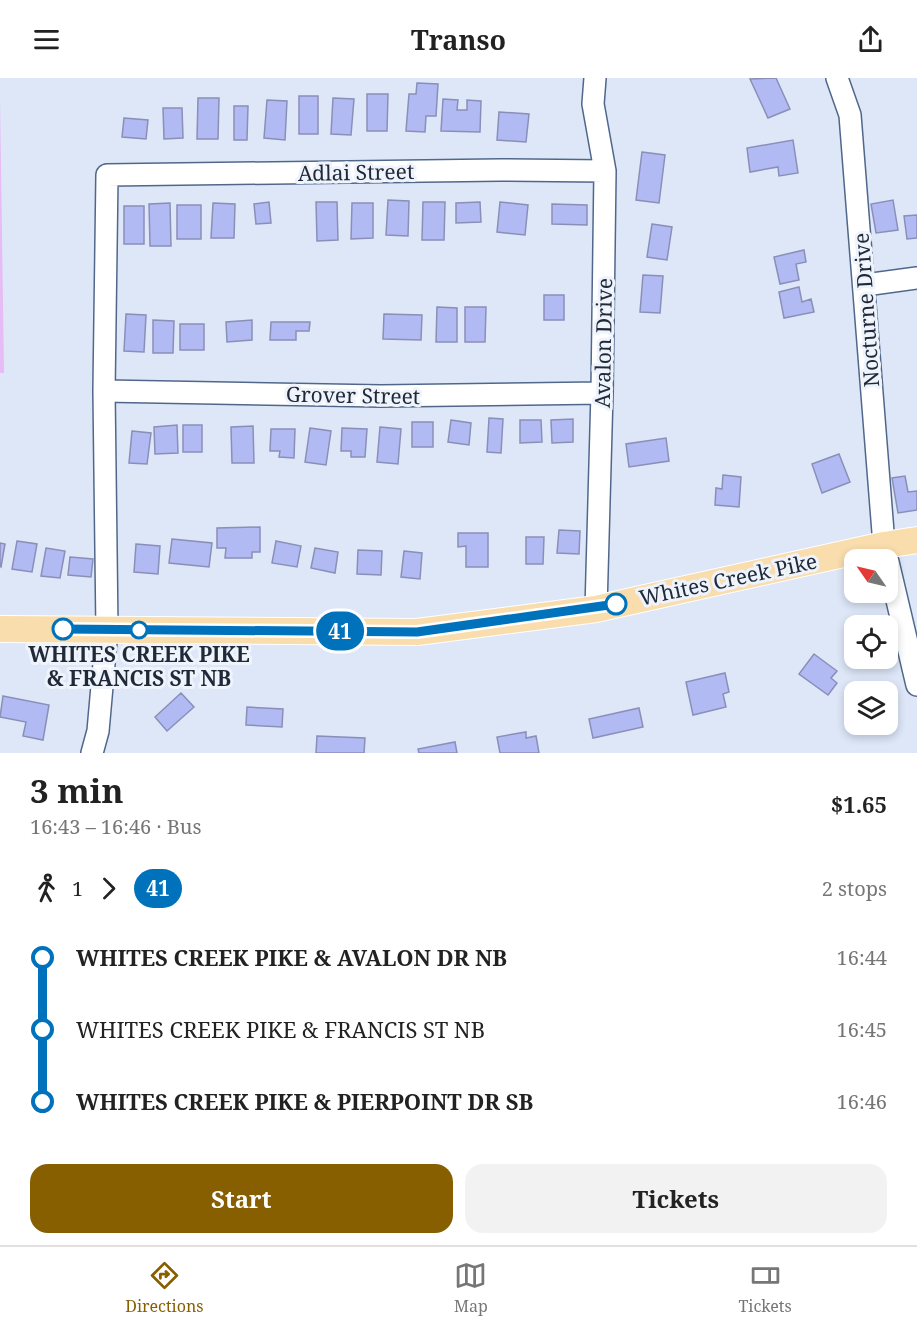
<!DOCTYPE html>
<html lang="en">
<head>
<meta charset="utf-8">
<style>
  :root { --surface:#fff; --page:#f2f2f2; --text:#222; --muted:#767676; --line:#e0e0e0; --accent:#885f00 }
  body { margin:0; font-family:"Noto Serif",serif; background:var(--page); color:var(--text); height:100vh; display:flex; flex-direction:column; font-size:22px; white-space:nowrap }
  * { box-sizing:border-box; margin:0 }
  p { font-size:20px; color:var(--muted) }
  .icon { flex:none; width:33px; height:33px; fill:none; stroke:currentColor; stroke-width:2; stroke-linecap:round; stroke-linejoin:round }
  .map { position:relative; height:675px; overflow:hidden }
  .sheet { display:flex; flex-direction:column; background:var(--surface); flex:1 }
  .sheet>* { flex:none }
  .badge { padding:0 12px; border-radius:20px; font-size:21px; line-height:39px }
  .needle { width:39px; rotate:304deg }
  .controls { position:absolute; left:844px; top:471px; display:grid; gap:12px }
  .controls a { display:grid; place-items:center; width:54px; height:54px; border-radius:12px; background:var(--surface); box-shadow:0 3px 9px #0003; font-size:30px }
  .map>.badge { position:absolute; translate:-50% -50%; box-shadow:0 0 0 3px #fff }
  .legs { display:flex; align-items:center; gap:9px; height:66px; padding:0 30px; font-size:20px }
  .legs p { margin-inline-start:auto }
  .headline { display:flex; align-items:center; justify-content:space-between; height:102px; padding:0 30px }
  h1 { font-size:33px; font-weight:700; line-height:45px }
  .action { display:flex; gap:12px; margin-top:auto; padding:12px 30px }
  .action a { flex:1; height:69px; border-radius:18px; background:var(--accent); color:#fff; font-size:24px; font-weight:700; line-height:69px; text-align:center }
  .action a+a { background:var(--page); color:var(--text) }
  ul { padding:0 30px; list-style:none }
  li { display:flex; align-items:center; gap:21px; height:72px; font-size:22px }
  li i { display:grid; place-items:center; width:9px; height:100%; margin:0 8px; background:currentColor }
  li i::after { content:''; width:15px; height:15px; margin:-8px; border:4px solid; border-radius:50%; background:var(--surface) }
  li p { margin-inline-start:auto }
  li:first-child i { background:linear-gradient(#0000 50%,currentColor 0) }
  li:last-child i { background:linear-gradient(currentColor 50%,#0000 0) }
  header { display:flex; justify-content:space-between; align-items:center; height:78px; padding:0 30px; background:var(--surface); font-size:27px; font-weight:700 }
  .tab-bar { display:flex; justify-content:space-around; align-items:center; height:84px; border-top:2px solid var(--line); background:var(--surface); font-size:16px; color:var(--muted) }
  .tab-bar a { display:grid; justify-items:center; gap:3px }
  .tab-bar .current { color:var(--accent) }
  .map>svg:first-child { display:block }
  .green { fill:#e7bbf4 }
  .building { fill:#b2baf4; stroke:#8a8fb8; stroke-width:1.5 }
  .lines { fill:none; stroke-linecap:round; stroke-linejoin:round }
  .minor-casing { stroke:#51678a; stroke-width:24 }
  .major-casing { stroke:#fff; stroke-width:28 }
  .minor { stroke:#fff; stroke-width:21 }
  .major { stroke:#faddad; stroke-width:26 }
  .line-1-casing { stroke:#fff; stroke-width:14 }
  .line-1 { stroke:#0072bc; stroke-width:9 }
  .stop-1-dot { fill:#fff; stroke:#0072bc; stroke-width:3 }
  .labels { text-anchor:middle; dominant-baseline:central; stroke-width:6; stroke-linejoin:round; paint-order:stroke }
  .street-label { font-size:21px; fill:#1f2938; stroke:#eff4fc }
  .stop-label { font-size:21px; font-weight:bold; fill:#1f2938; stroke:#eff4fc }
</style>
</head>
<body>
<header><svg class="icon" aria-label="menu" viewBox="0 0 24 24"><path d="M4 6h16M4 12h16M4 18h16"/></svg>Transo<svg class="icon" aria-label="share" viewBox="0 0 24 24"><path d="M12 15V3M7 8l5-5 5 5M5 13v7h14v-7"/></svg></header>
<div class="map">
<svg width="917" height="675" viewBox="0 0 917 675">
  <rect width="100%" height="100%" fill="#dde7f8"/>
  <path class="green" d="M0,19L4,295H0Z"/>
  <path class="building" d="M776,0L790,31L768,40L750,1Z
    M417,5L438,6L436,38H426L425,54L406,53L409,16H416Z
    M367,16H388L387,53H367Z
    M299,18H318V56H299Z
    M198,20H219L218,61H197Z
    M333,20L354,21L351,57L331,56Z
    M443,21L458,22L457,32H467V22L481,23L480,54L441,53Z
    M267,22L287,23L285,62L264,60Z
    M234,28H248L247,62H234Z
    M163,30H182L183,60L164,61Z
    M499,34L529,36L526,64L497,62Z
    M124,40L148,42L146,61L122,59Z
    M793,62L798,95L779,98L778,89L750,94L747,70Z
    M642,74L665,77L659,125L636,122Z
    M388,122L409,123L408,158L386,157Z
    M893,122L898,152L876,155L871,126Z
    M269,124L271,145L256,146L254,126Z
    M316,124H337L338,162L317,163Z
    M423,124H445L444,162H422Z
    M480,124L481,144L456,145V125Z
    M500,124L528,127L525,157L497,154Z
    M170,125L171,168H150L149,126Z
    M213,125L235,126L234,160H211Z
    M352,125H373V160L351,161Z
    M552,126L587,127V147L552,146Z
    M177,127H201V161H177Z
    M124,128H144V166H124Z
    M917,137V160L907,161L904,138Z
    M652,146L672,149L667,182L647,179Z
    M804,172L806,184L796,186L799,202L780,206L774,179Z
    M643,197L663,198L660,235L640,234Z
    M799,209L802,224L811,221L814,234L784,240L779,214Z
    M544,217H564V242H544Z
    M437,229L457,230V264H436Z
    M465,229H486L485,264H465Z
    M126,236L146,237L144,274L124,273Z
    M384,236L422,237L421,262L383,261Z
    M153,242L174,243L173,275H153Z
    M252,242V262L227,264L226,244Z
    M271,244H310L309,253H296V262H270Z
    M180,246H204V272H180Z
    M489,340L503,341L501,375L487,374Z
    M573,341V364L552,365L551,342Z
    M451,342L471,345L469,367L448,364Z
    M520,342H541L542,364L520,365Z
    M412,344H433V369H412Z
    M177,347L178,375L155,376L154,349Z
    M183,347H202V374H183Z
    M253,348L254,385H232L231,349Z
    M380,349L401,351L398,386L377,384Z
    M310,350L331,353L326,387L305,384Z
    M342,350L367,351L365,379H351V373H341Z
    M271,351H295L294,380L279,379L280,373H270Z
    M132,353L151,355L147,386L129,385Z
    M666,360L669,383L629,389L626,366Z
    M839,376L850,404L822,415L812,386Z
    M723,397L741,399L739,429L715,427L716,410L722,411Z
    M905,398L908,414L917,413V432L898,435L892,400Z
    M260,449V474H252V480H225L226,470H217V450Z
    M559,452L580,453L579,476L557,475Z
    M458,455H488V489H466V468L458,469Z
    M526,459H544L543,486H526Z
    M172,461L212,465L209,489L169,485Z
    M17,463L37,466L32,494L12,491Z
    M276,463L301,468L297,489L272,485Z
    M0,465L5,466L1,489L0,488Z
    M136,466L160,468L158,496L134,494Z
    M46,470L65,473L60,500L41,498Z
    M315,470L338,474L335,495L311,490Z
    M358,472L382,473L381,497L357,496Z
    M404,473L422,475L420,501L401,499Z
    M70,479L93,481L91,499L68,497Z
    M814,576L837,593L831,600L837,605L828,617L799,596Z
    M725,595L729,614L723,616L726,629L693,637L686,604Z
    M181,615L194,629L167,653L155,639Z
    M3,618L49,627L43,662L23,658L26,644L0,639Z
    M247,629L283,631L282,649L246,647Z
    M639,630L643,649L593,660L589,641Z
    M526,654V660L536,658L539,675H500L497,659Z
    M317,658L365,660L364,675H316Z
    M455,664L457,675H419L418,671Z"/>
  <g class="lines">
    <defs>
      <path id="minor" d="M595,0L593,26L605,93L602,315L596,531
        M837,0L850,37L884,467L887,482
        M865,207L917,200
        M104,313L381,318L602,315
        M888,484L917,607
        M92,675L98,653L107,552L104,313L107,97L500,92L605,93"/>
      <path id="major" d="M0,551L417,554L596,531L884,467L917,462"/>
    </defs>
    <use href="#minor" class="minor-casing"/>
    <use href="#major" class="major-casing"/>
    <use href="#minor" class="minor"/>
    <use href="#major" class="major"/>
  </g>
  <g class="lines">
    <defs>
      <path id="line-1" d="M63,551L417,554L616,526"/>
    </defs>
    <use href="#line-1" class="line-1-casing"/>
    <use href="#line-1" class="line-1"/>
  </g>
  <g class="stop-1-dot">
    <circle cx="616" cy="526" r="10"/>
    <circle cx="63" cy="551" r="10"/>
    <circle cx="139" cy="552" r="8"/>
  </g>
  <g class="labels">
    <g class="street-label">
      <text transform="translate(356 94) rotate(-1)">Adlai Street</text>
      <text transform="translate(866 232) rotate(-94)">Nocturne Drive</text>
      <text transform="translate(603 265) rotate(-89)">Avalon Drive</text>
      <text transform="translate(353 317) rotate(1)">Grover Street</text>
      <text transform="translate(728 501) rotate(-12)">Whites Creek Pike</text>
    </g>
    <g class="stop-label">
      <text x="139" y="576">WHITES CREEK PIKE<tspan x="139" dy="24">&amp; FRANCIS ST NB</tspan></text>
    </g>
  </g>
</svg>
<div class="controls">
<a><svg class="needle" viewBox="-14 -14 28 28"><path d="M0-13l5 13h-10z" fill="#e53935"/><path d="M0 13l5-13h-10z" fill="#767676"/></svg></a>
<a><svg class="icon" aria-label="locate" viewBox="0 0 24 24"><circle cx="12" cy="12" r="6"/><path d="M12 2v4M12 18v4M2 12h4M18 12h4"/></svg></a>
<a><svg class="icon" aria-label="layers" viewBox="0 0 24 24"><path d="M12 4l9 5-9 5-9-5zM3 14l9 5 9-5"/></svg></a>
</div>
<b class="badge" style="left:340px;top:553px;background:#0072bc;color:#fff">41</b>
</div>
<section class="sheet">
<div class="headline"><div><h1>3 min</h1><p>16:43 – 16:46 · Bus</p></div><b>$1.65</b></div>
<div class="legs"><svg class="icon" aria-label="walk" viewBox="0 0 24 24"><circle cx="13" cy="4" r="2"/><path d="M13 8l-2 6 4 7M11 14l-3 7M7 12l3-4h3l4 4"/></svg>1<svg class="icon" aria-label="forward" viewBox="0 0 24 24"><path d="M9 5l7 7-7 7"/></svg><b class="badge" style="background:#0072bc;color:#fff">41</b><p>2 stops</p></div>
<ul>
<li><i style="color:#0072bc"></i><b>WHITES CREEK PIKE &amp; AVALON DR NB</b><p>16:44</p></li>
<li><i style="color:#0072bc"></i><span>WHITES CREEK PIKE &amp; FRANCIS ST NB</span><p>16:45</p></li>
<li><i style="color:#0072bc"></i><b>WHITES CREEK PIKE &amp; PIERPOINT DR SB</b><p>16:46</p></li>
</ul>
<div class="action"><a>Start</a><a>Tickets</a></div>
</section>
<nav class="tab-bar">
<a class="current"><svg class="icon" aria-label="directions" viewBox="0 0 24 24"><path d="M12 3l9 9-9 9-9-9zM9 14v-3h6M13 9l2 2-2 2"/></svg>Directions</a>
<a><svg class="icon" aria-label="map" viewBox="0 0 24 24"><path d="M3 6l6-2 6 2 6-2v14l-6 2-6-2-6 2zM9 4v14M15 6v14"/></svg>Map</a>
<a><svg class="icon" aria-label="tickets" viewBox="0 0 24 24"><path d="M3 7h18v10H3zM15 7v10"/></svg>Tickets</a>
</nav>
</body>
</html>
